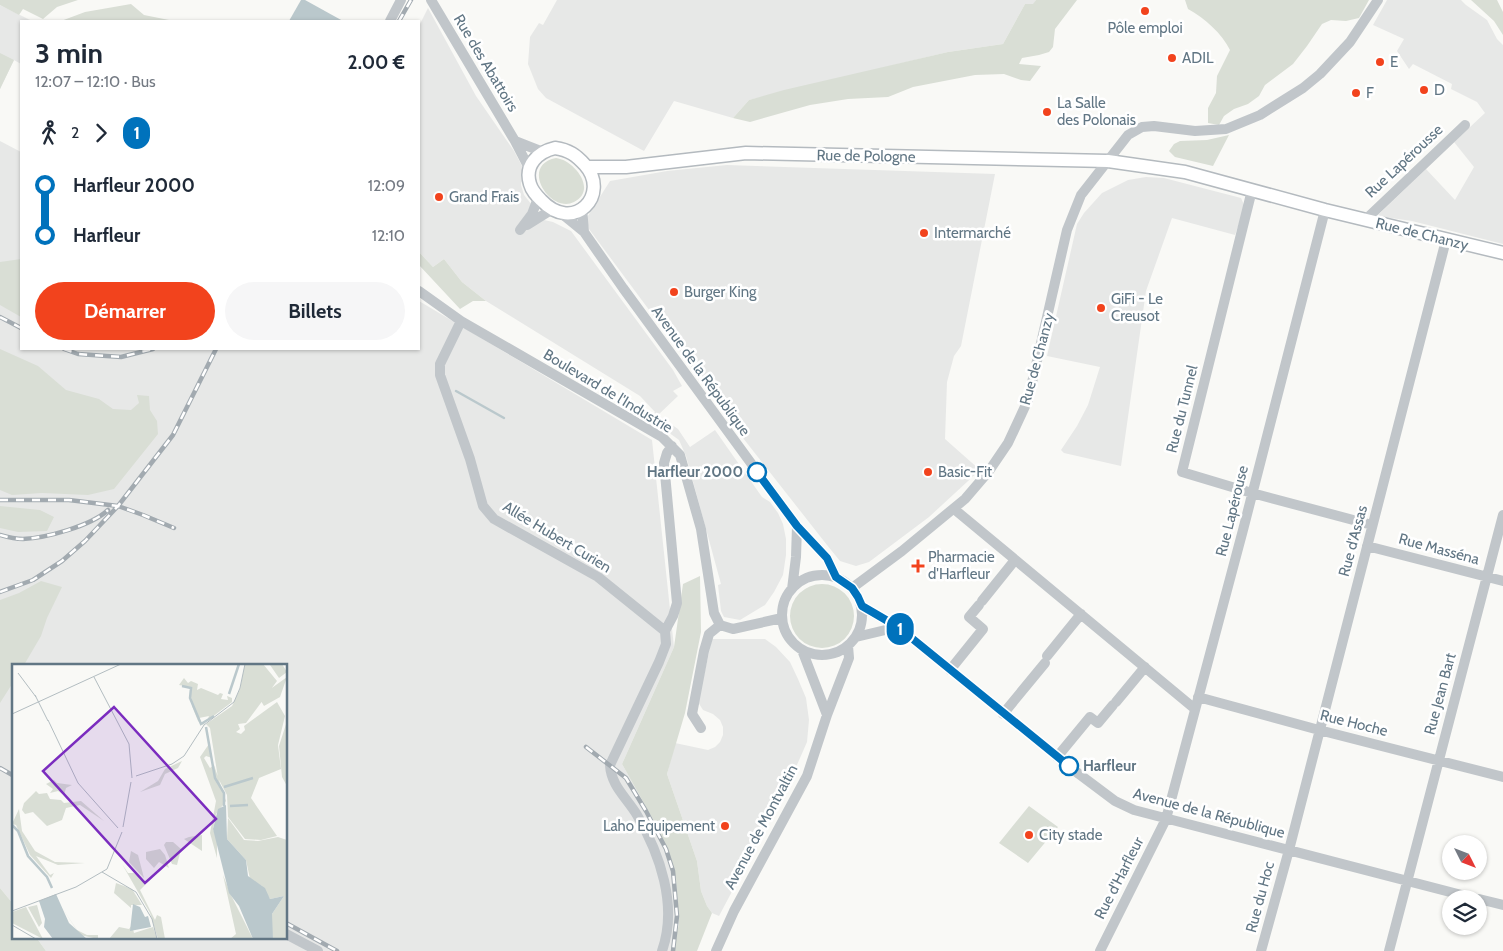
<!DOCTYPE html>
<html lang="fr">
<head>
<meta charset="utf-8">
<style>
  :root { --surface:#fff; --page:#f6f6f7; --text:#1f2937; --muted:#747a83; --accent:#f2431d }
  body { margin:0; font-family:Cabin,sans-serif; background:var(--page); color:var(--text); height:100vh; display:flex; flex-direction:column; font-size:19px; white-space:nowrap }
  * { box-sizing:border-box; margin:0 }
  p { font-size:16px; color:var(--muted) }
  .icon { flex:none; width:28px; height:28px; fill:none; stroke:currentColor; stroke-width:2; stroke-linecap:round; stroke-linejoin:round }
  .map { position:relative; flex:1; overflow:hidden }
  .drawer { position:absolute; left:20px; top:20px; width:400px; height:330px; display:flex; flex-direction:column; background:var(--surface); border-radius:0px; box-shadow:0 1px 4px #0004 }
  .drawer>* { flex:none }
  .badge { padding:0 10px; border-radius:16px; font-size:18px; line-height:32px }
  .needle { width:32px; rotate:132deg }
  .tools { position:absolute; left:1442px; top:835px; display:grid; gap:10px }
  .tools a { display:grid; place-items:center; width:45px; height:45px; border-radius:50%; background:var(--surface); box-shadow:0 1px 4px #0004; font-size:25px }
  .map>.badge { position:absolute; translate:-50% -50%; box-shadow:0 0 0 2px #fff }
  .legs { display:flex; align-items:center; gap:8px; height:55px; padding:0 15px; font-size:16px }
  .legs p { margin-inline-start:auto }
  .overview { display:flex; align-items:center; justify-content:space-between; height:85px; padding:0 15px }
  h1 { font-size:28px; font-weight:700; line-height:38px }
  .action { display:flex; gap:10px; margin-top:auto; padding:10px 15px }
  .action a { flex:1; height:58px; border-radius:30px; background:var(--accent); color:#fff; font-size:20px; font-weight:700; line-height:58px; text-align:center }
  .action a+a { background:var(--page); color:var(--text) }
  ul { padding:0 15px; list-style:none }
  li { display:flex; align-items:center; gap:18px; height:50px; font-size:19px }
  li i { display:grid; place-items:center; width:8px; height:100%; margin:0 6px; background:currentColor }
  li i::after { content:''; width:12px; height:12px; margin:-6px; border:4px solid; border-radius:50%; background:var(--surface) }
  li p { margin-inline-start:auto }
  li:first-child i { background:linear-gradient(#0000 50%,currentColor 0) }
  li:last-child i { background:linear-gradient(currentColor 50%,#0000 0) }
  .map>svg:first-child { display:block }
  .built { fill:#e7e8e7 }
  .green { fill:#d9ded5 }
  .water { fill:#bac8cc }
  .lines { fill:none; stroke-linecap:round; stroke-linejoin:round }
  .stream { stroke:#bac8cc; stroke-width:2.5 }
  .major-casing { stroke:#b4babf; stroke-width:15 }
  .minor { stroke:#c1c6ca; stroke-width:10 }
  .major { stroke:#fff; stroke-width:12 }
  .rail-casing { stroke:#a2aab0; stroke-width:4.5 }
  .rail { stroke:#fff; stroke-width:2.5; stroke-dasharray:8; stroke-linecap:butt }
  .line-1-casing { stroke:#fff; stroke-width:11 }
  .line-1 { stroke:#0072bc; stroke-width:8 }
  .poi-dot { fill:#f2431d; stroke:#fff; stroke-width:2 }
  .stop-1-dot { fill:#fff; stroke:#0072bc; stroke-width:2.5 }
  .labels { text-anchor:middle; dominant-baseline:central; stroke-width:5; stroke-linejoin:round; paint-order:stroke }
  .poi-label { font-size:15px; fill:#617684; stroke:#fff; text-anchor:start }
  .street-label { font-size:15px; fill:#617684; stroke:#fff }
  .stop-label { font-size:15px; font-weight:bold; fill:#617684; stroke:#fff; text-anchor:end }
  .inset-river { fill:none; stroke:#bac8cc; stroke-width:2.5 }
  .inset-road { fill:none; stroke:#b3bdc1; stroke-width:1 }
  .view { fill:#7b2cbf; fill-opacity:0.15; stroke:#7b2cbf; stroke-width:2.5 }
  .inset-edge { fill:none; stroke:#617684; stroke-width:2.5 }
</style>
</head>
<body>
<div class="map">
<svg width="1503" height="951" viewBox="0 0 1503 951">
  <rect width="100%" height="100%" fill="#f9f9f6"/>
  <path class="built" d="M557,0H1036L1034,4H1025L1003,44L948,52L749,100L733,118L674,101L644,151L546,98L538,89L528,64L530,37L539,23L543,25Z
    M1387,0H1461L1466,5L1487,20L1497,39L1503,45V244L1412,221L1377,216L1426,169L1455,200L1474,167L1454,142L1485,113L1477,102L1451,89L1452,84L1413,64L1409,69L1397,51L1404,39L1373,25Z
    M0,5L32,21H21V64L14,60L0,89Z
    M428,8L476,96L514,151L522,166L521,185L524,195L544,220L553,222L571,231L673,370L682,386L673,391L678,396L658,415L678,429L690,447L715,430L762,497L770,502L778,513L783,524L786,539V555L783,575L774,592L765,605L740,620L724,617L721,611L718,585L721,584L686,456L679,440L650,419L655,412L640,396L486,301L462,282L444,259L433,267L419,252V26Z
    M0,141L21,152V349H419V301L652,440L674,647L622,764L655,823L676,879L679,924L672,951H46L36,937H286V665H14V905L0,888Z
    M727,165L995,174L961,346L954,356L947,382L945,439L980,470L929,517L869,562L856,566L840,561L827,545L743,438L733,423L589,229L586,219L610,181L667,171Z
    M1146,177L1164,178L1241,198L1245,207L1235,235L1172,218L1146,291L1121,466L1064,453L1061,450L1077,426L1088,405L1100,367L1047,356L1077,224L1084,213L1102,193L1128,180Z
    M712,639H765L776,647L790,662L798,679L806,698L809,720L807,742L786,790L719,916L712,913L707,906L701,891L697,861L667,774L675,743L708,750L715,747L720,742L723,735V727L720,720L713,714L703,710L698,702Z"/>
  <path class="green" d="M0,0H78L57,7L43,19L23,9L19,15L0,5Z
    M1036,0H1077L1055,29L1053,47L1049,52L1039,55L1022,58L1019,64L1041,66L1030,81L1021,80L1004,74L975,75L913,87L888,97L848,99L810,105L750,122L733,118L749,100L784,90L948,52L1003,44L1025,4H1033Z
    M1185,0H1369L1359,18L1346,21L1331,20L1322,24L1307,46L1293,64L1265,85L1259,96L1248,104L1234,109L1224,116L1219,125L1208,123V108L1216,93L1217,76L1230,50C1222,34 1205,18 1188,9Z
    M1471,0H1497L1503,12V35L1494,21Z
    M131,4L144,15L174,21H61L85,12Z
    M0,53L14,60L0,89Z
    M1229,135L1213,166L1175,157L1169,151L1174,144L1180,141L1207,140Z
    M556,158C574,160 598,190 574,202C550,214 519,165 556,158Z
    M419,252L433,267L444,259L462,282L486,301H473L460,309L419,265Z
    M21,259V317L0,305V262Z
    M0,349L38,366L66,390L99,399L113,409L131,410L139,403L137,395L149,396L150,410L157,421L158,434L114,489L88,495L42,493L12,495L0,490Z
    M0,506L40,510L54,517L47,531L18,532L0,528Z
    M700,576L701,632L685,713L667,774L697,861L701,891L707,906L712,913L697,951H672L679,924L676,879L655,823L622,764L674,647L683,584Z
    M41,581L62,587L47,618L41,636L24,665H14V681L0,703V600L19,593Z
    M790 616a32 32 0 1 1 64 0a32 32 0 1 1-64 0Z
    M1029,806L1058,827L1028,863L999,843Z
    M0,888L14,905V937H36L46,951H0Z"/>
  <path class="water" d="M301,0H305L343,21H289Z"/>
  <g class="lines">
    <path class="stream" d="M456,391L504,418"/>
    <defs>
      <path id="major" d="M555,148C569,150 576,155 585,165C611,194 574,235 541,200C536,195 532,191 530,184C524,165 538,152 555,148Z
        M587,167H626L746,153L1108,161L1185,172L1325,210L1503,253"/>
    </defs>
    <use href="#major" class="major-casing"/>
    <path class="minor" d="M431,0L515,141L530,170
      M390,21L401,0
      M515,141L543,152
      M1252,190L1182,472L1252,493L1372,525
      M582,208L584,232
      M562,214L584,232L623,288L797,526L827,558L836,577
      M1365,220L1465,125
      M527,225L551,210
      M520,230L532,214L538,198
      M419,291L461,321L662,437L680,455L701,529L714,613L720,625L733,629L782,618
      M461,321L440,364V375L470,459L483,506L494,519L598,577L665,631L666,644L659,662L610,765C611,786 627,798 637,815C660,854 678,906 662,951
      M954,509L1195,709
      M1367,546L1503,581
      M782 615a40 40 0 1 1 80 0a40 40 0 1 1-80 0Z
      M852,588L902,551L965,499L989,471L1008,443L1028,400L1067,230L1081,195L1128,135L1142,127L1154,126L1195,131L1226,129L1260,115L1303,88L1320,74L1350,42L1378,0
      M792,589L796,557L797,526
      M982,601L1015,560
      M861,606L898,627L1079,774L1115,801L1134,810L1477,899
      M665,631L673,616L677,603L664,463L667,453L672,446
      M856,637L898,627
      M802,650L827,715
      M1047,656L1081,614
      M950,670L983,629L969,617L979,605
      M1198,697L1319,730L1503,777
      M1116,702L1145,667
      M1003,714L1045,663
      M701,728L692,714L704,651L709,634L720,625
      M1057,757L1090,717L1098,723L1113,705
      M1479,899L1503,905
      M286,934L318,951
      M716,951L734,911L807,776L827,715L849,658L848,646
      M1100,951L1166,819L1243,530L1325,210
      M1261,951L1289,850L1446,240
      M1389,951L1503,515"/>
    <use href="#major" class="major"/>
    <defs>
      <path id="rail" d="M399,21L411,0
        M0,317L21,328
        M64,349L78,354L121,357L153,349
        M0,500H69L118,506L143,515L174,528
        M0,535C7,537 16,539 23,539C46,538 91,526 108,510
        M0,592L33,580L62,561L85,541L118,506L173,435L216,349
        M586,747L626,778L646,811L666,849L673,871L677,916L673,951
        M0,768L14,776
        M286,923L337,951"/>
    </defs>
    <use href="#rail" class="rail-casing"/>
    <use href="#rail" class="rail"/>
  </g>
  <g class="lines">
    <defs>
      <path id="line-1" d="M757,472L797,526L827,558L836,577L852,588L858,597L862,606L898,627L1069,766"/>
    </defs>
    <use href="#line-1" class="line-1-casing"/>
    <use href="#line-1" class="line-1"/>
  </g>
  <g class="poi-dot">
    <circle cx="1145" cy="11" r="5"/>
    <circle cx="1172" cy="58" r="5"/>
    <circle cx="1380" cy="62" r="5"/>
    <circle cx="1424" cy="90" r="5"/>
    <circle cx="1356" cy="93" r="5"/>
    <circle cx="1047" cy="112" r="5"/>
    <circle cx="439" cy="197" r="5"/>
    <circle cx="924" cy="233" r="5"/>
    <circle cx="674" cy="292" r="5"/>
    <circle cx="1101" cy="308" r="5"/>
    <circle cx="928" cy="472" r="5"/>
    <path d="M915.5 558.5h5v5h5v5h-5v5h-5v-5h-5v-5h5z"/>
    <circle cx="725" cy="826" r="5"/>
    <circle cx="1029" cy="835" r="5"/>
  </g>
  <g class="stop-1-dot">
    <circle cx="757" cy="472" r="9"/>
    <circle cx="1069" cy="766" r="9"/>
  </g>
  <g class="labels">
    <g class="poi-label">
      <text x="1145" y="28" text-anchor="middle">Pôle emploi</text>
      <text x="1182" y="58">ADIL</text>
      <text x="1390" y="62">E</text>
      <text x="1434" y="90">D</text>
      <text x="1366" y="93">F</text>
      <text x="1057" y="103">La Salle<tspan x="1057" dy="17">des Polonais</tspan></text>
      <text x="449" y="197">Grand Frais</text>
      <text x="934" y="233">Intermarché</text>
      <text x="684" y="292">Burger King</text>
      <text x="1111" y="299">GiFi - Le<tspan x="1111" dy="17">Creusot</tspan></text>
      <text x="938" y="472">Basic-Fit</text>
      <text x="928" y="557">Pharmacie<tspan x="928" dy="17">d'Harfleur</tspan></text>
      <text x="715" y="826" text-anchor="end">Laho Equipement</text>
      <text x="1039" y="835">City stade</text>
    </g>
    <g class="street-label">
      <text transform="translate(486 63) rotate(59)">Rue des Abattoirs</text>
      <text transform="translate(866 156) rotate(1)">Rue de Pologne</text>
      <text transform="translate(1404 161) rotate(-43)">Rue Lapérousse</text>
      <text transform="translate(1422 234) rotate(14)">Rue de Chanzy</text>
      <text transform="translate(1037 359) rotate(-75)">Rue de Chanzy</text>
      <text transform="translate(701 371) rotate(54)">Avenue de la République</text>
      <text transform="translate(608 391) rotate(31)">Boulevard de l'Industrie</text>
      <text transform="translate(1182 409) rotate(-76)">Rue du Tunnel</text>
      <text transform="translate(1232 511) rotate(-76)">Rue Lapérouse</text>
      <text transform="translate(557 537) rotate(31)">Allée Hubert Curien</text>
      <text transform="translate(1353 541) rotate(-75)">Rue d'Assas</text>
      <text transform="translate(1439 549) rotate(15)">Rue Masséna</text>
      <text transform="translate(1440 694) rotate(-75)">Rue Jean Bart</text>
      <text transform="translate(1354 723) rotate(14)">Rue Hoche</text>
      <text transform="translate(1209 813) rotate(15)">Avenue de la République</text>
      <text transform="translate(761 827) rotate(-62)">Avenue de Montvaltin</text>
      <text transform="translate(1119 878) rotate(-63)">Rue d'Harfleur</text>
      <text transform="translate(1260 897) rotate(-75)">Rue du Hoc</text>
    </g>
    <g class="stop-label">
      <text x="743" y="472">Harfleur 2000</text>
      <text x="1083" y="766" text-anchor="start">Harfleur</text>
    </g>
  </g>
  <g transform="translate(12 664)">
    <rect width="275" height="275" fill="#f9f9f6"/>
    <path d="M233,0H251L265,17L234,59L226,60L228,65L224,68L229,70L233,66L232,62L265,38L273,52L266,81L269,105L247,114L239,134L265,172L249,176L233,175L216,153L215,131L206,114L198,64L194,60L220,42L228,25ZM270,0L275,8L267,14L258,1ZM275,13L268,33L252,42L249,37L257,26ZM172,14L176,19L179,17L186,20L185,26L189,24L206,31L208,29L211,30L209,35L216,36L215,32L220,34V38L195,57L197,52L187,54L189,60L194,58L191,61L186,57L180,42L178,23L167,21ZM275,57V122L270,113L267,82ZM197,80L200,94L194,92L192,94L198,104L202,101L214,137L204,150L201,165L205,175V194L198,169L204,137L188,93ZM170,97L166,104L153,110L148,121L128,128L146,117L153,105ZM42,116L45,119L60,121L54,124L52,131L46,127L38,129L41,125L34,120ZM24,127L27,130L35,129L38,135L49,136L52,139L69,137L92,157L68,141L54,144L50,156L35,162L21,148L13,150L10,146L12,139ZM7,145L10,167L23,187L43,198L73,199L46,201L24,192L38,211L42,209L39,214L18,191L4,161L0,160ZM216,154L232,176L246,177L266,173L275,176V275H261L260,269V250L272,232L258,235L250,222L238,215L234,196L215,175ZM190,171V187L172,175L177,173ZM154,178H161L169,185L165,201L160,200L152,181ZM148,185L153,191L157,204L147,198L142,204L134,195V188ZM119,187L126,191L132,214L117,198ZM110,200L116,209H122L132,217L133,221L128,226L143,256L145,251L149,253L153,275H146L138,249ZM211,211L219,231L241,275H218L224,270ZM104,219L120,225L130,241H119V244L102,229ZM25,241L30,259L27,263L16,243ZM49,242L65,266L75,271H86V275L68,271ZM14,243L31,275L0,259V248ZM120,261L122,269L141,263L145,275H97L107,263L117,265Z" fill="#d9ded5"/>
    <path d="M214,141L215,175L234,196L236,212L253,224L258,235L272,232L260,250L261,275H241L227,242L217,229L201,165L206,145ZM44,230L57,259L75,275H41L32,263L33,255L27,237ZM121,240L128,243L133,253L136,252L139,263L118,267Z" fill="#bac8cc"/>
    <path class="inset-river" d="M170,22L179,24L178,34L189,60L202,52M217,30L227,0M194,63L203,114L212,129V142M212,123L241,114M218,142L236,141M0,161L6,167L16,192L35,213L40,224"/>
    <path class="inset-road" d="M6,9L24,33M82,13L117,80L120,114M23,31L36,57M0,50L109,0M36,56L66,119L106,164M124,112L160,100L172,92L192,61L222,38L228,24L233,0M111,163L119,118M90,208L124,228L140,255L145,275M0,247L64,223L95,205L110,168M0,261L24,275"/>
    <path class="view" d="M102,43L204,155L133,219L31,107Z"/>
    <rect width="275" height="275" class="inset-edge"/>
  </g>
</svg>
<div class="tools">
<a><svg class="needle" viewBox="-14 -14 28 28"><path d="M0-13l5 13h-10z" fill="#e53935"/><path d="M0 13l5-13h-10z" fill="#747a83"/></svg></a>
<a><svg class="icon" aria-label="layers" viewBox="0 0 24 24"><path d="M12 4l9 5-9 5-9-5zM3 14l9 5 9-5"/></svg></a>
</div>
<b class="badge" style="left:900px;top:629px;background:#0072bc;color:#fff">1</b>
<section class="drawer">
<div class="overview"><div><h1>3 min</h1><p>12:07 – 12:10 · Bus</p></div><b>2.00 €</b></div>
<div class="legs"><svg class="icon" aria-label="walk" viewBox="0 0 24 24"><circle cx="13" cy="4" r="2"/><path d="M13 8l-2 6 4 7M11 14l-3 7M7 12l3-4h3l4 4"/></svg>2<svg class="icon" aria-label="forward" viewBox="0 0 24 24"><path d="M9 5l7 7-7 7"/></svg><b class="badge" style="background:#0072bc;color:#fff">1</b></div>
<ul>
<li><i style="color:#0072bc"></i><b>Harfleur 2000</b><p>12:09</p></li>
<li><i style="color:#0072bc"></i><b>Harfleur</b><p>12:10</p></li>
</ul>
<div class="action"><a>Démarrer</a><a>Billets</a></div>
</section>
</div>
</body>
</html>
